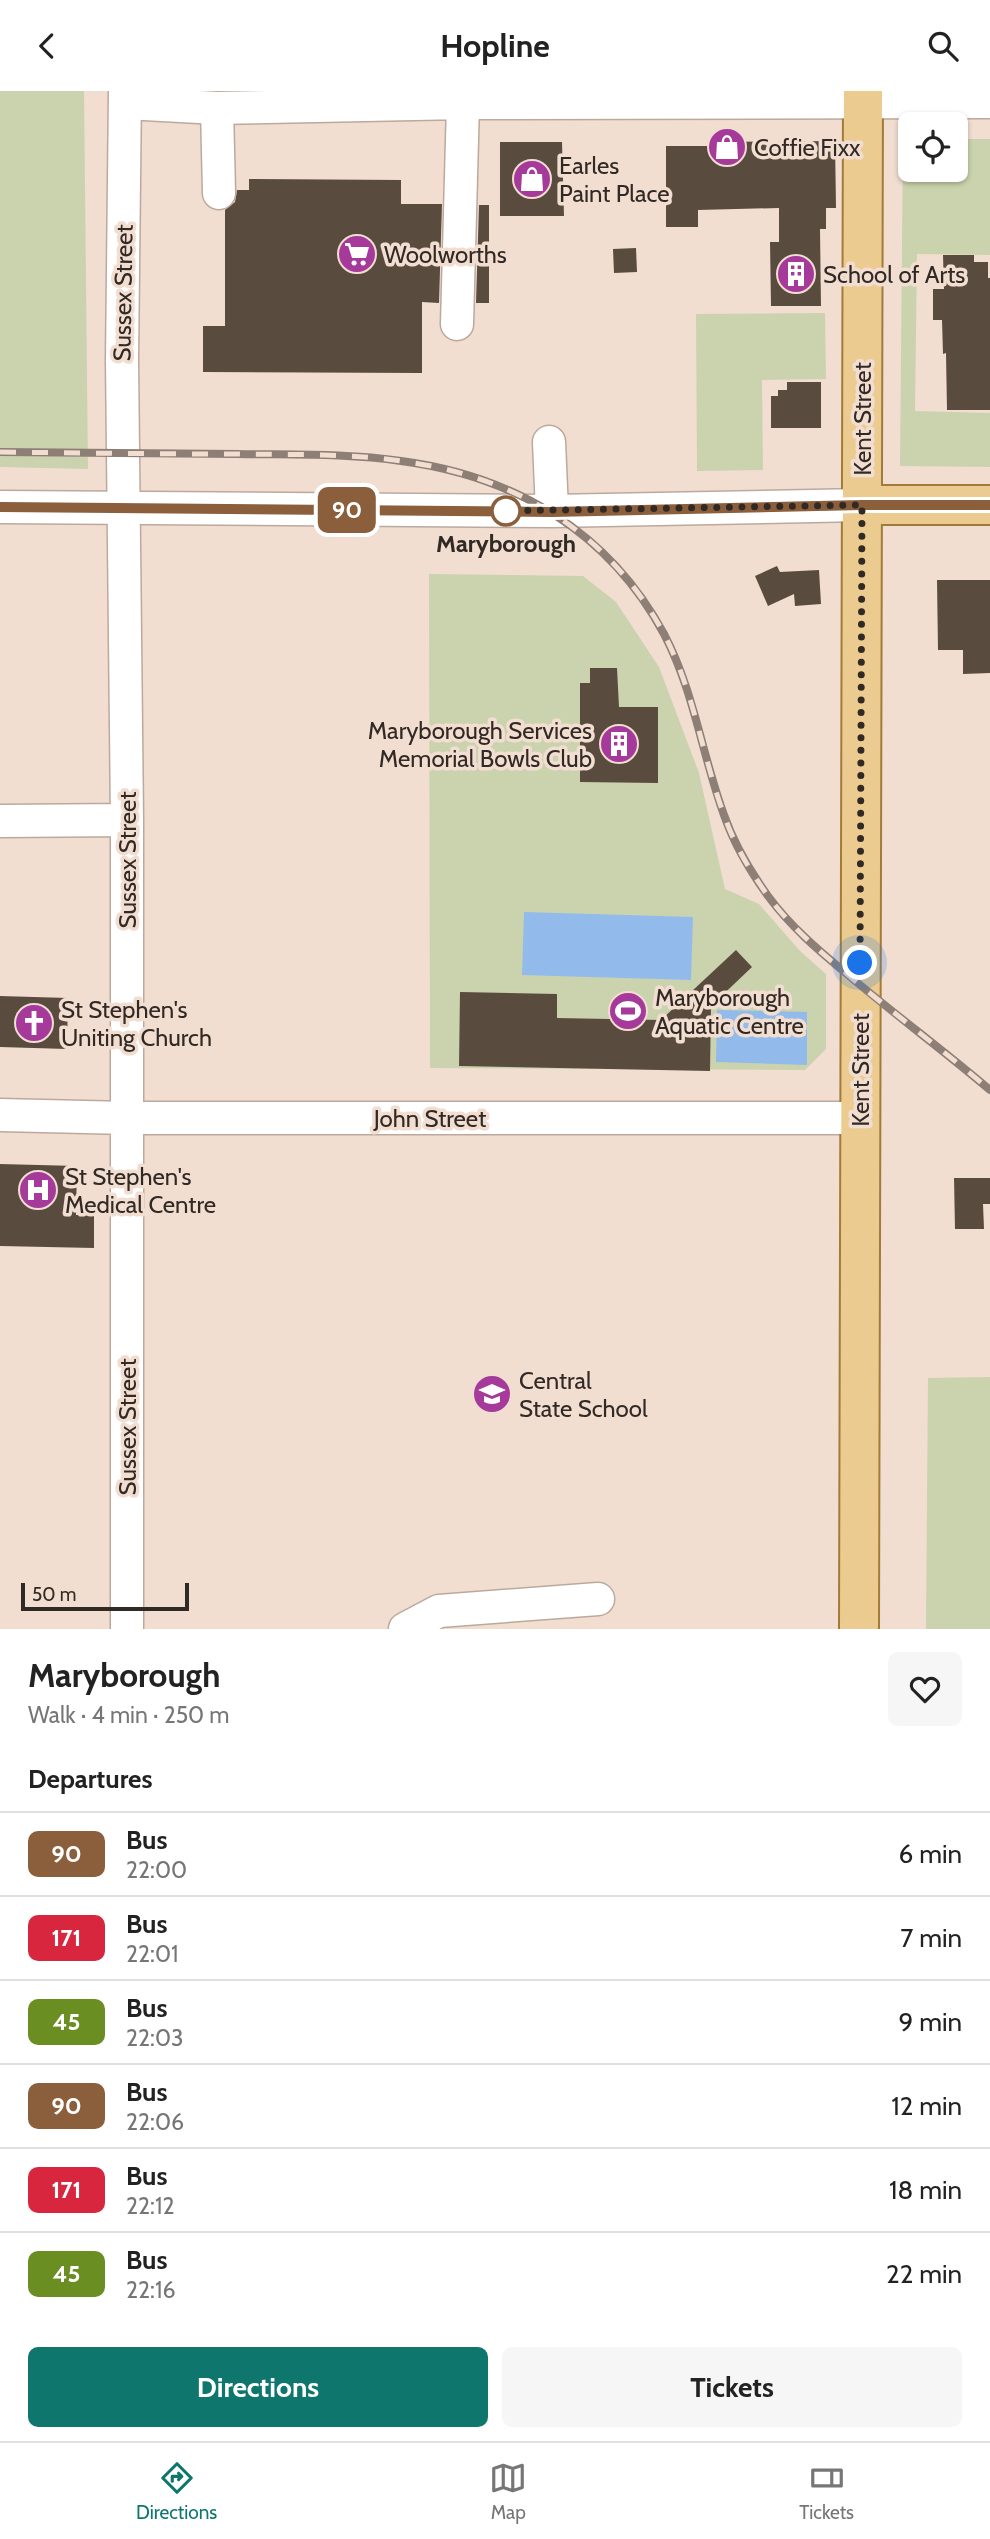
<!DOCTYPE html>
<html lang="en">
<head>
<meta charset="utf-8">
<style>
  :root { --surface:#fff; --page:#f6f6f6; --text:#222; --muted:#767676; --line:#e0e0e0; --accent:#0f766e }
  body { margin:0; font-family:Cabin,sans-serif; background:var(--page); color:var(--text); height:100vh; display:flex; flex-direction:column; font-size:26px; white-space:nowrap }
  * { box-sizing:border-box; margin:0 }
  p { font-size:23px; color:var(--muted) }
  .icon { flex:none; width:38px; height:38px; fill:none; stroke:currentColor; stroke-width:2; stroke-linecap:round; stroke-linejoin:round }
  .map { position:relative; height:1538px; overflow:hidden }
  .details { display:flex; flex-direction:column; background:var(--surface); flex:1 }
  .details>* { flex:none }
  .badge { padding:0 14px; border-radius:10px; font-size:24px; line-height:46px }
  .buttons { position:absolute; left:898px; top:21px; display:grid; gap:14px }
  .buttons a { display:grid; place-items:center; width:70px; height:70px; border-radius:10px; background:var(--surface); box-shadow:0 2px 5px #0004; font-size:35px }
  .scale { position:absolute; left:21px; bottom:18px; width:168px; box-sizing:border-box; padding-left:7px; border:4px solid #312924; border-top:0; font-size:19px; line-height:24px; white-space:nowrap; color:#312924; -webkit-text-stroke:5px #f2ddd1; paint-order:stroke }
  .you { position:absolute; width:35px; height:35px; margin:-18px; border:5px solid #fff; border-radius:50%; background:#1a73e8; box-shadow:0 0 0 10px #1a73e833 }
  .map>.badge { position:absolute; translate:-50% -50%; box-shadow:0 0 0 4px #fff }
  h2 { padding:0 28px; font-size:26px; line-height:63px }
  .round { display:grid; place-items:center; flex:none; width:74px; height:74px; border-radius:10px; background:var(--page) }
  .overview { display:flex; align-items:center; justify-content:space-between; height:119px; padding:0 28px }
  h1 { font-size:33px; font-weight:800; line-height:52px }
  .button { display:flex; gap:14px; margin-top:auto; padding:14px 28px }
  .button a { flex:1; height:80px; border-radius:10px; background:var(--accent); color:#fff; font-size:28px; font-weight:800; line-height:80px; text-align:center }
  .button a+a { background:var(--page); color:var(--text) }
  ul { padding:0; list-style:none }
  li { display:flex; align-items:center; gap:21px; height:84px; padding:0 28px; border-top:2px solid var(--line) }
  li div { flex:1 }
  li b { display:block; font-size:26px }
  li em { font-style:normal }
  li .badge { min-width:77px; font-weight:700; text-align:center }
  header { display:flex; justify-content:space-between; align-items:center; height:91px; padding:0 28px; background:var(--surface); font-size:32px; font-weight:800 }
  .tabs { display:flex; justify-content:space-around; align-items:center; height:98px; border-top:2px solid var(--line); background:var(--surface); font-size:19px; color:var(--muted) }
  .tabs a { display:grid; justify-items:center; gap:4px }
  .tabs .on { color:var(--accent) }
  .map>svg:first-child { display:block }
  .green { fill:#cad3ad }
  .water { fill:#92bbec }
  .building { fill:#594c3e }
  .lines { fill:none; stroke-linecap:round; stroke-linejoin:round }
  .minor-casing { stroke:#bca99d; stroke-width:35 }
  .major-casing { stroke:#a17c39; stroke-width:42 }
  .minor { stroke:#fff; stroke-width:32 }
  .major { stroke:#ebcb8f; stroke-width:38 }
  .rail-casing { stroke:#8d7f76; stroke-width:8 }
  .rail { stroke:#f2ddd1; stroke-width:5; stroke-dasharray:16; stroke-linecap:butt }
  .line-casing { stroke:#fff; stroke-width:16 }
  .line { stroke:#8b5e3c; stroke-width:10 }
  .walk { stroke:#312924; stroke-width:7; stroke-dasharray:0 12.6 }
  .stop-dot { fill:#fff; stroke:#8b5e3c; stroke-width:3.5 }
  .labels { text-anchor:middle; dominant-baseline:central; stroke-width:7; stroke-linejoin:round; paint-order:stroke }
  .poi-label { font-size:24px; fill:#312924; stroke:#f2ddd1; text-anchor:start }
  .street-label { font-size:24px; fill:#312924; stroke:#f2ddd1 }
  .stop-label { font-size:24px; font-weight:bold; fill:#312924; stroke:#f2ddd1 }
</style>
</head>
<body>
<header><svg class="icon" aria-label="back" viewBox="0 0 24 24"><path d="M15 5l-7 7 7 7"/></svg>Hopline<svg class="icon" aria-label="search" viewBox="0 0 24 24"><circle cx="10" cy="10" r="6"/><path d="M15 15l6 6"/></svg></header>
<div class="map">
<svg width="990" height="1538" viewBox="0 0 990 1538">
  <rect width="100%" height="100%" fill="#f2ddd1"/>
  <path class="green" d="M0,0H84L88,378L0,376Z
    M903,47H910V79H956V48H990V164L917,163L915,320L990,322V376L900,375Z
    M825,222L826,288L762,289L763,379L697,380L696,223Z
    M429,483L583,485L616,511L659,576L699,682L725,798L759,813L800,860L826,883V958L805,979L430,977Z
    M990,1286V1538H926L928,1287Z"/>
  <path class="water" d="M524,821L693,826L691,889L522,884Z
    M717,919L807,921V974L716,971Z"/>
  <path class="building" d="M835,50L836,117H826V138H820L821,215H771L770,151H779V117L698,119V136H666V55H712V51Z
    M500,51H562L564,125H500Z
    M249,88L401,89V113H442L439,212L422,211V282L203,281V235H225V119L235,111L237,99H249Z
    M479,114H489V212H476Z
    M636,157L637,181L614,182L613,158Z
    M943,164H974V171H988V187H990V319H947L946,262L943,263L942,229H933V198H944Z
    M787,291H821V337H771V305H778V299H787Z
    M777,475L780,481L819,479L821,513L795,515L794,503L768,515L755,485Z
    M937,489H990V582L963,583V559H938Z
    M590,577H617L619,616H658V692L580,691V592H590Z
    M736,859L752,876L711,915L710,980L459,975L460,901L557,903V927L661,929Z
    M0,905L68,907L67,958L0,956Z
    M0,1073L77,1075L76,1124H94V1157L0,1155Z
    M954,1087H990V1113H983L984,1138H955Z"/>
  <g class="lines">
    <defs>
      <path id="minor" d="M125,0L122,269L127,729V1538
        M126,12L217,17L463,12L990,11
        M217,17L219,102
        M457,233L463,12
        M549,351L552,420
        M0,416L552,420L862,414
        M0,730L127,729
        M0,1024L127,1027H861
        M405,1538L439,1520L598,1508"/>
      <path id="major" d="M862,414H990
        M859,1538L863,0"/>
    </defs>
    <use href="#minor" class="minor-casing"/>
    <use href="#major" class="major-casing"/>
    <use href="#minor" class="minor"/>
    <use href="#major" class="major"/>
    <defs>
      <path id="rail" d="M0,361C79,362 158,363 237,363C291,364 347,362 401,370C515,385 609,441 664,543C694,600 702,664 724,724C734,753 750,780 768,805C790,835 818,859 847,883C894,923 943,959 990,999"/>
    </defs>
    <use href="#rail" class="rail-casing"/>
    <use href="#rail" class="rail"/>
  </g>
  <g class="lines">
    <defs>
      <path id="line" d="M0,416L552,421L862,414H990"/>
    </defs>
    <use href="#line" class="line-casing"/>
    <use href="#line" class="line"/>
    <path class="walk" d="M506,420H498L862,414L860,872"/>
  </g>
  <defs>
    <symbol id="shop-disc" viewBox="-11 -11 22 22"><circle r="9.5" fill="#a53a9b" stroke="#f2ddd1"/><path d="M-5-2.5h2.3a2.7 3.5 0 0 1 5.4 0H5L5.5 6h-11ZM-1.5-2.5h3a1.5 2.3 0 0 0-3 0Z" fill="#fff"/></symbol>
    <symbol id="supermarket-disc" viewBox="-11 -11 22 22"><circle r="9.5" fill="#a53a9b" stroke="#f2ddd1"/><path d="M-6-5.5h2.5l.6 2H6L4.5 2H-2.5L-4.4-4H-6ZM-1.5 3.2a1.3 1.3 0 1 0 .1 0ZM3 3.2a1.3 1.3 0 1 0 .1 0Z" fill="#fff"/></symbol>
    <symbol id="building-disc" viewBox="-11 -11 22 22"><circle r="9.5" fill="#a53a9b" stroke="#f2ddd1"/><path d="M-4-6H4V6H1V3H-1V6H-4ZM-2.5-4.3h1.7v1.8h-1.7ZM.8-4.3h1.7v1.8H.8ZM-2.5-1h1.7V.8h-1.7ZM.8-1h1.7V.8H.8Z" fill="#fff"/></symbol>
    <symbol id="stadium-disc" viewBox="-11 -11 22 22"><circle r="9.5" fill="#a53a9b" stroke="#f2ddd1"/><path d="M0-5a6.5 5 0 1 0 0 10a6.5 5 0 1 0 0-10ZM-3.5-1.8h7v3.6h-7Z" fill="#fff"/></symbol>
    <symbol id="church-disc" viewBox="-11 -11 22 22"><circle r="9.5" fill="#a53a9b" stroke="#f2ddd1"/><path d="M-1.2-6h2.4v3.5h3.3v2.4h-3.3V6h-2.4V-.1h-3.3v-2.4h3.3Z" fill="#fff"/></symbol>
    <symbol id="hospital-disc" viewBox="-11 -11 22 22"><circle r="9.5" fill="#a53a9b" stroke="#f2ddd1"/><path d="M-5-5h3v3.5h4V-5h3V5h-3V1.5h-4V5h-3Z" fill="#fff"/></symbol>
    <symbol id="school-disc" viewBox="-11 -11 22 22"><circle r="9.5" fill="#a53a9b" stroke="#f2ddd1"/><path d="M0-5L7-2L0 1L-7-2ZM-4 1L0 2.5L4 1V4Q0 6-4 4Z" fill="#fff"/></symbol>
  </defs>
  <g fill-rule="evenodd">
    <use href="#shop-disc" x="705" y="34" width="44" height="44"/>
    <use href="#shop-disc" x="510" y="66" width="44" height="44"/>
    <use href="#supermarket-disc" x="335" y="141" width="44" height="44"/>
    <use href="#building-disc" x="774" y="161" width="44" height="44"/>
    <use href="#building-disc" x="597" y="631" width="44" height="44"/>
    <use href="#stadium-disc" x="606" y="898" width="44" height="44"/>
    <use href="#church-disc" x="12" y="910" width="44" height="44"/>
    <use href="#hospital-disc" x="16" y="1077" width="44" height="44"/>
    <use href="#school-disc" x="470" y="1281" width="44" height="44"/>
  </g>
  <circle class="stop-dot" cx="506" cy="420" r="14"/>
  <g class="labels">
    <g class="poi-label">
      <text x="754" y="56">Coffie Fixx</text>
      <text x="559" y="74">Earles<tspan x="559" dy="28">Paint Place</tspan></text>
      <text x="384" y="163">Woolworths</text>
      <text x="823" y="183">School of Arts</text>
      <text x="592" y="639" text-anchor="end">Maryborough Services<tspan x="592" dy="28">Memorial Bowls Club</tspan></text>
      <text x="655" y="906">Maryborough<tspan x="655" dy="28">Aquatic Centre</tspan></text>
      <text x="61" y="918">St Stephen's<tspan x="61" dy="28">Uniting Church</tspan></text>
      <text x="65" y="1085">St Stephen's<tspan x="65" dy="28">Medical Centre</tspan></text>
      <text x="519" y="1289">Central<tspan x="519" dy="28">State School</tspan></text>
    </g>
    <g class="street-label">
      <text transform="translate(123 202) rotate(-89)">Sussex Street</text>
      <text transform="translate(862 328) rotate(-90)">Kent Street</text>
      <text transform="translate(127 769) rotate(-90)">Sussex Street</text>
      <text transform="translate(860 979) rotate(-90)">Kent Street</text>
      <text x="430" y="1027">John Street</text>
      <text transform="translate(127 1336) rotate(-90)">Sussex Street</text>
    </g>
    <g class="stop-label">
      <text x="506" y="452">Maryborough</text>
    </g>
  </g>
</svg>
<div class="buttons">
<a><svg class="icon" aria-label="locate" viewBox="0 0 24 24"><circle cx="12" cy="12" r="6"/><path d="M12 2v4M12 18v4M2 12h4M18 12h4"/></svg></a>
</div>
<div class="scale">50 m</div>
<div class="you" style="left:860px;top:872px"></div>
<b class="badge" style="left:347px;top:419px;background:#8b5e3c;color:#fff">90</b>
</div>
<section class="details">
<div class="overview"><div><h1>Maryborough</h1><p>Walk · 4 min · 250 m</p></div><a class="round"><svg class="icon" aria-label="heart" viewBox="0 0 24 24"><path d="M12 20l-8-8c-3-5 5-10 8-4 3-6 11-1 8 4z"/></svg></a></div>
<h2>Departures</h2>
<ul>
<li><span class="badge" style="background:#8b5e3c;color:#fff">90</span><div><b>Bus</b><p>22:00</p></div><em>6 min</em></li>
<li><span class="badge" style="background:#d7263d;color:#fff">171</span><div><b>Bus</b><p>22:01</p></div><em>7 min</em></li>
<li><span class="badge" style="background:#6b8e23;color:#fff">45</span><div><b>Bus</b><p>22:03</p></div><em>9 min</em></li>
<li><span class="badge" style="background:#8b5e3c;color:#fff">90</span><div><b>Bus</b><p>22:06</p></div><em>12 min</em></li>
<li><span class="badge" style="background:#d7263d;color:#fff">171</span><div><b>Bus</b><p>22:12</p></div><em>18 min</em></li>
<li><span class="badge" style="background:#6b8e23;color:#fff">45</span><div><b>Bus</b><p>22:16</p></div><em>22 min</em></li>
</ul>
<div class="button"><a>Directions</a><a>Tickets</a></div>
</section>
<nav class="tabs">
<a class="on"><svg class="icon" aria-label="directions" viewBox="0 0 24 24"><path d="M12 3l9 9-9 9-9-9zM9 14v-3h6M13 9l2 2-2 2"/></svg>Directions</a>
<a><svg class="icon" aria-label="map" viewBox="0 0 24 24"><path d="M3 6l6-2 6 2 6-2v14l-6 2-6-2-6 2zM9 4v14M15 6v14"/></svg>Map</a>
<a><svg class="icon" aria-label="tickets" viewBox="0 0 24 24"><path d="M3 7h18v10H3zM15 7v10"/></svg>Tickets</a>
</nav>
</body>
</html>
